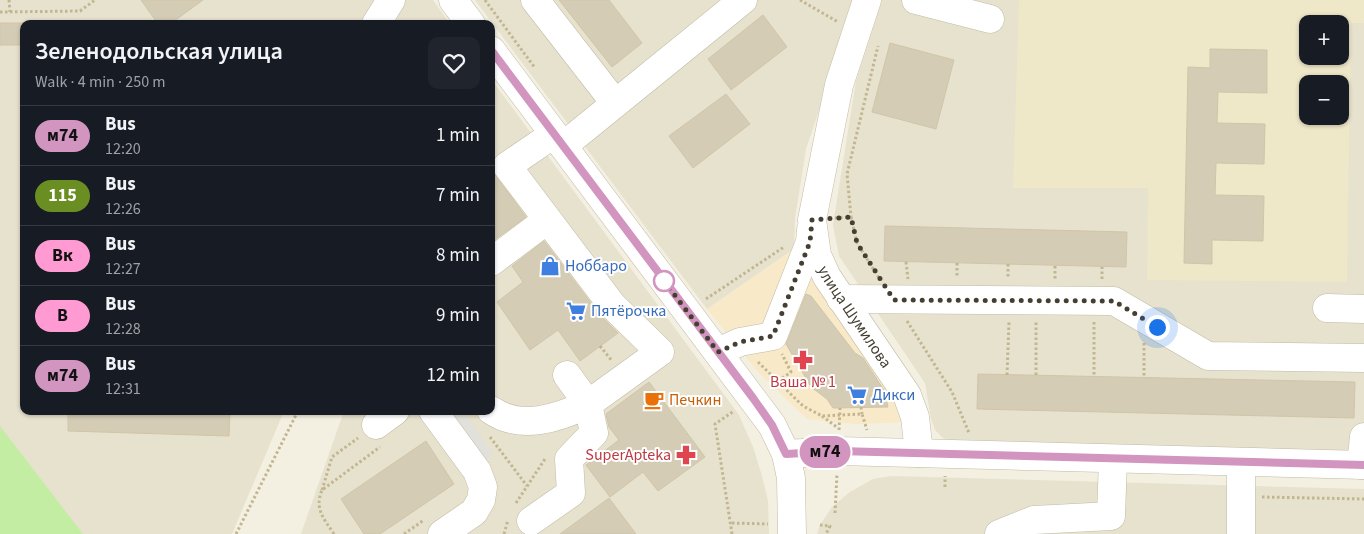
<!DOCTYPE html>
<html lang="en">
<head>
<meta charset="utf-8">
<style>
  :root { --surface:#171b24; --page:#20242c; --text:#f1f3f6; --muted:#9ea1a6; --line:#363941 }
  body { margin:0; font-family:"Source Sans 3",sans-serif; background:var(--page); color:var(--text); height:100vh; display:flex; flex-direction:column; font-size:19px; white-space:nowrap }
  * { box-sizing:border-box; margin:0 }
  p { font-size:16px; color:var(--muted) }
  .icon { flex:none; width:28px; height:28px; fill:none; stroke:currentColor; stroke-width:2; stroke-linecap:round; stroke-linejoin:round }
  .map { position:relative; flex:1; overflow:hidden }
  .side { position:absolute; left:20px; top:20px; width:475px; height:395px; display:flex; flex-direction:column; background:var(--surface); border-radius:10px; box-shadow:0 1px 4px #0004 }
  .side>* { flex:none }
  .badge { padding:0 10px; border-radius:16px; font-size:18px; line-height:32px }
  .fabs { position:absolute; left:1299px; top:15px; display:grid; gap:10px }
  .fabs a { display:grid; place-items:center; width:50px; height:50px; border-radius:10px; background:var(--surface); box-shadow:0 1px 4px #0004; font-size:25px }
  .you { position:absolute; width:25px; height:25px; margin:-12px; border:4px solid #fff; border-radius:50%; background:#1a73e8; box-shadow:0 0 0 8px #1a73e833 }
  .map>.badge { position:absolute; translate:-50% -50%; box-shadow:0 0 0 2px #fff }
  .round { display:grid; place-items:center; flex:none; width:52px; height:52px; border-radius:10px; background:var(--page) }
  .headline { display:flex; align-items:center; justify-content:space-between; height:85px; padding:0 15px }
  h1 { font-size:24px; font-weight:600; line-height:38px }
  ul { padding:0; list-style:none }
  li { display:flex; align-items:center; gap:15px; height:60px; padding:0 15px; border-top:1px solid var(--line) }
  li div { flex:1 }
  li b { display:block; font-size:19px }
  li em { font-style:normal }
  li .badge { min-width:55px; font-weight:700; text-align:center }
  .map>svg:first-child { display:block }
  .residential { fill:#e7e2ce; fill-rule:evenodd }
  .commercial { fill:#f8e9c8 }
  .education { fill:#eee7c8; fill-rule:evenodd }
  .green { fill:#c4eda4 }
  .parking { fill:#e2e0da }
  .building { fill:#d4ccb5; stroke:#d1c5a7 }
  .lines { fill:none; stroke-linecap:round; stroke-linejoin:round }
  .minor-casing { stroke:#c1bba5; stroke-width:29 }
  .path { stroke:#c2b692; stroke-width:3; stroke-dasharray:2.5 2.5; stroke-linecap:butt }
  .minor { stroke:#fff; stroke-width:28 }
  .line-casing { stroke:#fff; stroke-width:11 }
  .line { stroke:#d295bf; stroke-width:8 }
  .walk { stroke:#443f31; stroke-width:5; stroke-dasharray:0 9 }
  .stop-dot { fill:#fff; stroke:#d295bf; stroke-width:2.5 }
  .labels { text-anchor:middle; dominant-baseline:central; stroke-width:4; stroke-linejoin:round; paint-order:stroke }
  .shop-label { font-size:16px; fill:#366cbe; stroke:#fff; text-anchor:start }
  .street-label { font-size:16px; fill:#443f31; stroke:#fff }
  .health-label { font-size:16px; fill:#be3a42; stroke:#fff }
  .food-label { font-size:16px; fill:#c56008; stroke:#fff; text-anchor:start }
</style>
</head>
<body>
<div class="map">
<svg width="1364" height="534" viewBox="0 0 1364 534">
  <rect width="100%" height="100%" fill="#f3efe1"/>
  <path class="residential" d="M0,0H433L450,24H24V411H284L232,534H0Z
    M475,0H856L806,149L795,218L794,249L707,309Z
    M882,0H1364V455L953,441L943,438L935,430L931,419L925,383L839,256L833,225L856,81ZM1308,24H1340V56H1308ZM1308,84H1340V116H1308Z
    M491,79L739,415L753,447L762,476L768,501L769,534H301L344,411H491Z
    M891,476L1364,489V534H817L820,525L832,507L850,492L873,479Z"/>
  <path class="commercial" d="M794,249L892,391L907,422L856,424L807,419L758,372L707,309Z"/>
  <path class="education" d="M1019,0H1364V23H1351L1347,282L1147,280L1148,188H1013ZM1308,24H1340V56H1308ZM1308,84H1340V116H1308Z"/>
  <path class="green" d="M0,426L83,534H0Z"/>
  <path class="parking" d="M446,411H463L493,454L482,462Z"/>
  <path class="building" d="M141,0H203L170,24H158Z
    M559,0H609L642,43L612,67Z
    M763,15L787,47L731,90L708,59Z
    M0,23H24V45H0Z
    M890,43L954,60L936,129L872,112Z
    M1210,49L1267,50V93L1218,92L1217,123L1265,124L1264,164L1216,163L1215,195L1264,196L1263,241L1212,240V264L1184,263L1188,67L1210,68Z
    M726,94L750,124L693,168L669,136Z
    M491,161L495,175L526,217L494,240L491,237Z
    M885,226L1127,232L1126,267L884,261Z
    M544,241L600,315L618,333L580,361L558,330L530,350L497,302L523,282L512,266Z
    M806,294L811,296L855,353L863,358L884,390L888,407L833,408L827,399L811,387L786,344Z
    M978,374L1355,382L1354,418L977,409Z
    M649,382L705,457L658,491L643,472L610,497L586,465L619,440L609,427L606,414Z
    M68,411H230L229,436L68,431Z
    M426,441L454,484L380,534H364L341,499Z
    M609,498L636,534H560Z"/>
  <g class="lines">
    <defs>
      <g id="minor">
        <path d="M453,0L471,24"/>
        <path d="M535,0L615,103"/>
        <path id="s1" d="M867,0L839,85L812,220L817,255L827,277L907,395L915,417L919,453"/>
        <path d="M916,0L990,19"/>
        <path d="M376,24L391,0"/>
        <path d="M491,50L772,425L786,454L791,478L792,534"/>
        <path d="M563,146L743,0"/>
        <path d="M491,262L547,220"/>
        <path d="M841,299L1114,301L1208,356L1364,358"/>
        <path d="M1327,308L1364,309"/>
        <path d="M718,352L740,342L773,336L810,242L811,230"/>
        <path d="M491,410C521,431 558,418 588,404L567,375"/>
        <path d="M433,411L477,471L483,487L481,500L474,512L442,534"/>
        <path d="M376,425L395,411"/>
        <path d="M786,454L838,451L1364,465"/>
        <path d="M1361,465L1364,437"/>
        <path d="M531,521L571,493L569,459L594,433L588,404L660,352L612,305L507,166L554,134"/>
        <path d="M999,534L1034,520L1111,516L1113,459"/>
        <path d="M1241,534V462"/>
      </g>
    </defs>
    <use href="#minor" class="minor-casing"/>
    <path class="path" d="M9,0L10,12
      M485,0L535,68
      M800,0L838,22
      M0,12L80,11L95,0
      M851,217L857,243L879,278
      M835,218L851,217L847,174L878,46
      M906,262L908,279
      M957,263V277
      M1008,264V279
      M1055,266V280
      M1102,279V267
      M706,299L784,247
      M907,321L952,392L969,433
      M1094,322V377
      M1144,343V378
      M600,346L612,361
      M758,362L803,406L822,416L862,414L867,430
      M1007,375L1009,322
      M1036,375V321
      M770,387L791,372L782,354
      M861,407L862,414
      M822,416L838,428
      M839,430L840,408
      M490,437L527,486
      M945,487V476
      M322,490L332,457L358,438
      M1262,497L1364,499
      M516,503L545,459
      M835,513L837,474
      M732,523L768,524
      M820,525L830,526L826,534
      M236,534L298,411
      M334,534C324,519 314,509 322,490L380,447
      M404,534L424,520
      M504,534L508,520
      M732,534L715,424L734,411"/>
    <use href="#minor" class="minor"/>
  </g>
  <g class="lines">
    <defs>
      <path id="line" d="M491,50L753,398L772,425L786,454L838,451L1364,465"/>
    </defs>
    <use href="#line" class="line-casing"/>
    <use href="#line" class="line"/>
    <path class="walk" d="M664,281L718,352L740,342L773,336L810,242L812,220L851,217L857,243L894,300L1114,301L1157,327"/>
  </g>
  <defs>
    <symbol id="shop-bare" viewBox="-9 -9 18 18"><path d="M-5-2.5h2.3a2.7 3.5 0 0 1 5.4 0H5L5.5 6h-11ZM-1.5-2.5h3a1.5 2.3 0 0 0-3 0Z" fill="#3f7fe0" stroke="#fff" stroke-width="2.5" paint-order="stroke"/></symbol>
    <symbol id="supermarket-bare" viewBox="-9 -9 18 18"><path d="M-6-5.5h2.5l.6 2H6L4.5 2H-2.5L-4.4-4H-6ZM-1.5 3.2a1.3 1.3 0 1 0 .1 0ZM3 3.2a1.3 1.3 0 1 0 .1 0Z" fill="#3f7fe0" stroke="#fff" stroke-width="2.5" paint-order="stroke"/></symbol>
    <symbol id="pharmacy-bare" viewBox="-9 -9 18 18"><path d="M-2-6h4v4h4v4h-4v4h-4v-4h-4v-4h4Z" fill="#e0444e" stroke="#fff" stroke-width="2.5" paint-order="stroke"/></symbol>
    <symbol id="cafe-bare" viewBox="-9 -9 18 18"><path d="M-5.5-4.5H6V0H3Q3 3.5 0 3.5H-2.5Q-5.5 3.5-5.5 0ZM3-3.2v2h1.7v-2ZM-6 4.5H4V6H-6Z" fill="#e8710a" stroke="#fff" stroke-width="2.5" paint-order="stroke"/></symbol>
  </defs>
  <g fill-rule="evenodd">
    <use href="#shop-bare" x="536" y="252" width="28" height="28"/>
    <use href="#supermarket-bare" x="562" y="297" width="28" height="28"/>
    <use href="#pharmacy-bare" x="789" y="346" width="28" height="28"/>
    <use href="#supermarket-bare" x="843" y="381" width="28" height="28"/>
    <use href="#cafe-bare" x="640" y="386" width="28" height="28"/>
    <use href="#pharmacy-bare" x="672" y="441" width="28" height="28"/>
  </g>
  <circle class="stop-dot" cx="664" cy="281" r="10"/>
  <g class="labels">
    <g class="shop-label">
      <text x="565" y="266">Ноббаро</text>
      <text x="591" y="311">Пятёрочка</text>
      <text x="872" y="395">Дикси</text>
    </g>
    <g class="street-label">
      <text stroke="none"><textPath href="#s1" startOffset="335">улица Шумилова</textPath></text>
    </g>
    <g class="health-label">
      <text x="803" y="382">Ваша № 1</text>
      <text x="671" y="455" text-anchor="end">SuperApteka</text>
    </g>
    <g class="food-label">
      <text x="669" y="400">Печкин</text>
    </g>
  </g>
</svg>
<div class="fabs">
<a>+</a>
<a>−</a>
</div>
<div class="you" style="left:1157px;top:327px"></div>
<b class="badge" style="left:825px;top:452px;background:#d295bf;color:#111">м74</b>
<section class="side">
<div class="headline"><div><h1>Зеленодольская улица</h1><p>Walk · 4 min · 250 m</p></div><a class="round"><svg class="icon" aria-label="heart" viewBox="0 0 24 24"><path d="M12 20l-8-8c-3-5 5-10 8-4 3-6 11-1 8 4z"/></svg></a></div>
<ul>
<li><span class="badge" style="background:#d295bf;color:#111">м74</span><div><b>Bus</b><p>12:20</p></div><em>1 min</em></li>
<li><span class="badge" style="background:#6b8e23;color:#fff">115</span><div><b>Bus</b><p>12:26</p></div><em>7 min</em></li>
<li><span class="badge" style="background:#ff9ad2;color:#111">Вк</span><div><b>Bus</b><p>12:27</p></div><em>8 min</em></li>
<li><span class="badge" style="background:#ff9ad2;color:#111">В</span><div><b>Bus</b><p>12:28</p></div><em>9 min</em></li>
<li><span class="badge" style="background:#d295bf;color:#111">м74</span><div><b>Bus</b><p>12:31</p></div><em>12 min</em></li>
</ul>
</section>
</div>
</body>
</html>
